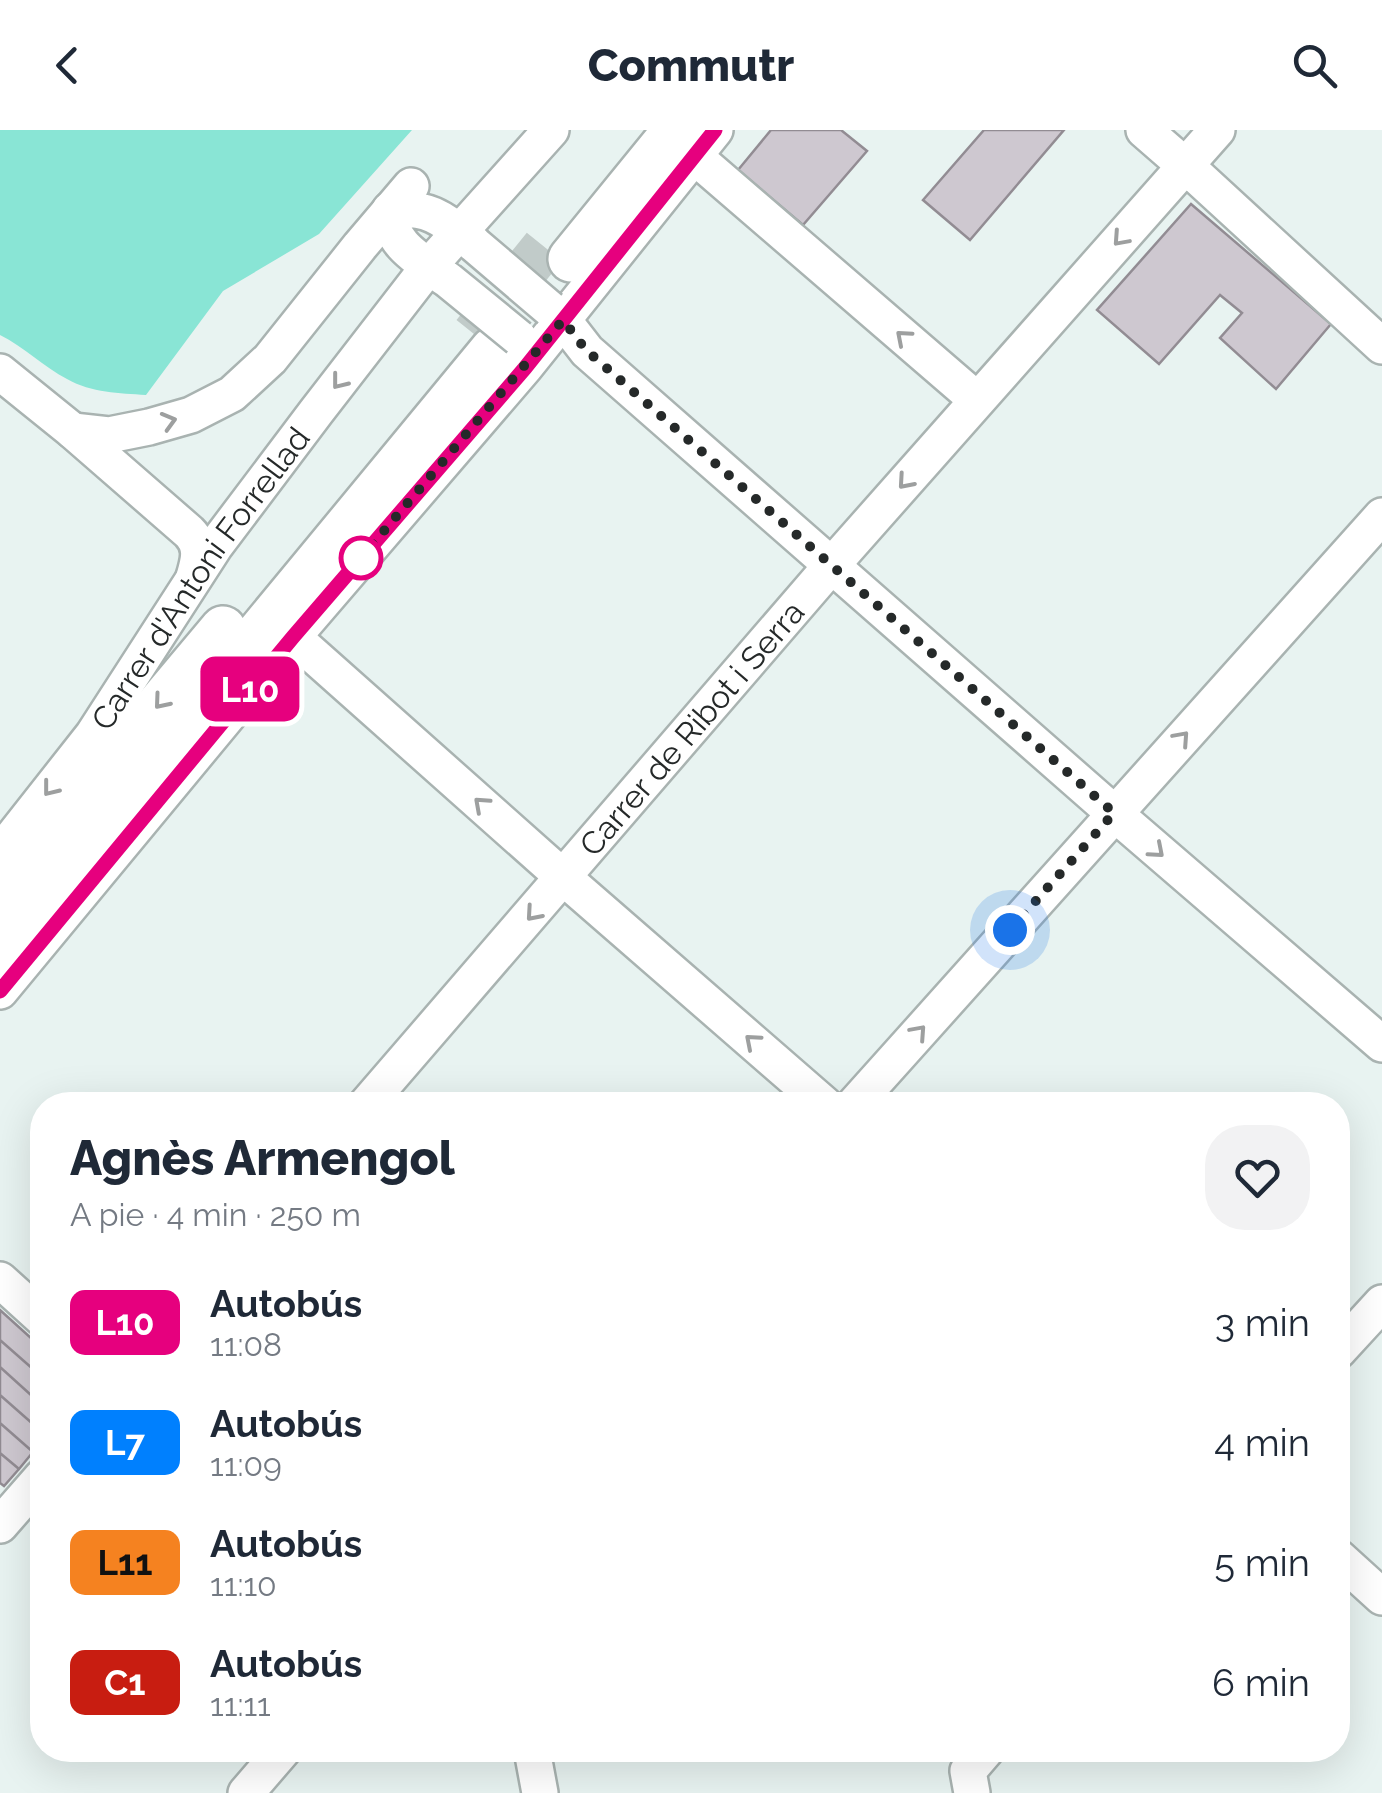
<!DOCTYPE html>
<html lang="es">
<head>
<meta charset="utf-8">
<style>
  :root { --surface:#fff; --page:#f2f2f3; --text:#1f2937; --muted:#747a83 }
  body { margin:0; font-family:Raleway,sans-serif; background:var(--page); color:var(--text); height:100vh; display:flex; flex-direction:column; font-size:38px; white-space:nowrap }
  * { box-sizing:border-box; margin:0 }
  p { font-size:32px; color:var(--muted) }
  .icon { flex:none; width:55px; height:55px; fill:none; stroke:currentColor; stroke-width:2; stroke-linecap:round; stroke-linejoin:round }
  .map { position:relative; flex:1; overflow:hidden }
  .side { position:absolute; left:30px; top:962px; width:1320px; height:670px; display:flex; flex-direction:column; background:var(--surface); border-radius:40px; box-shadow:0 10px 40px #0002 }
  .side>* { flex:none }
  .badge { padding:0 20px; border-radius:15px; font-size:35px; line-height:65px }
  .you { position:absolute; width:50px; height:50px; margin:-25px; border:8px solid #fff; border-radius:50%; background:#1a73e8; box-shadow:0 0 0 15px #1a73e833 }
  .map>.badge { position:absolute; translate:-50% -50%; box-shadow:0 0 0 5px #fff }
  .round { display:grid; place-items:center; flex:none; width:105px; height:105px; border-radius:40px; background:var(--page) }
  .summary { display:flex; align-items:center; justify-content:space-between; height:170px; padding:0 40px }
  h1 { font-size:48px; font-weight:800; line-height:75px }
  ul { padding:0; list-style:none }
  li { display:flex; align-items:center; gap:30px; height:120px; padding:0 40px }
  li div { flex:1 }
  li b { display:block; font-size:38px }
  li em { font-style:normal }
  li .badge { min-width:110px; font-weight:700; text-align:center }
  header { display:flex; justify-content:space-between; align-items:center; height:130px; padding:0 40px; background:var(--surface); font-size:45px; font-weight:800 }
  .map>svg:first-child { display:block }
  .green { fill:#89e5d5 }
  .building { fill:#cec8d0; stroke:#928c93; stroke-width:2.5 }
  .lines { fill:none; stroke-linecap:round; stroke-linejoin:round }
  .tertiary-tunnel { stroke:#c1cbc9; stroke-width:45; stroke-dasharray:45 22; stroke-linecap:butt }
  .minor-casing { stroke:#a9b3b1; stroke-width:40 }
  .tertiary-casing { stroke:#a9b3b1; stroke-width:50 }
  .minor { stroke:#fff; stroke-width:35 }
  .tertiary { stroke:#fff; stroke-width:45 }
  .minor-bridge-casing { stroke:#a9b3b1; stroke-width:40; stroke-linecap:butt }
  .minor-bridge { stroke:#fff; stroke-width:35 }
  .oneway { stroke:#9d9f9f }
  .line-casing { stroke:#fff; stroke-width:22 }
  .line { stroke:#e6007e; stroke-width:15 }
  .walk { stroke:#252929; stroke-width:10; stroke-dasharray:0 18 }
  .stop-dot { fill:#fff; stroke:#e6007e; stroke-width:5 }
  .labels { text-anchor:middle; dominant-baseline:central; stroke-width:8; stroke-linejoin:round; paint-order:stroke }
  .street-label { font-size:32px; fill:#252929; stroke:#e8f3f1 }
</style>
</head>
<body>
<header><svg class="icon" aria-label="back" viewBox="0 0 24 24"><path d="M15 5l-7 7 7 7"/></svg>Commutr<svg class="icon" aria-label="search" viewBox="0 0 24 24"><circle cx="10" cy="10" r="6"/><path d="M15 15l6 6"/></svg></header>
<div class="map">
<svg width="1382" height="1663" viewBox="0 0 1382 1663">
  <rect width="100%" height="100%" fill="#e8f3f1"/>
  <path class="green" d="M0,0H412L319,104L223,161L146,265C119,263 92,263 67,249C44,237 24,217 0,205Z"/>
  <path class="building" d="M771,0H841L867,21L803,95L738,40Z
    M984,0H1064L970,110L923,70Z
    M1191,74L1331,194L1276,259L1220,208L1242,183L1220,165L1159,234L1097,180Z
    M0,1180L42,1218V1247L0,1210Z
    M0,1210L42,1247V1275L0,1237Z
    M0,1237L42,1275V1302L0,1265Z
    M0,1265L42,1302V1312L33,1322L0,1293Z
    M0,1293L33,1322L19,1339L0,1323Z
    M0,1323L19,1339L4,1356L0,1353Z"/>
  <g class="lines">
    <path class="tertiary-tunnel" d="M474,204L549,111"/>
    <defs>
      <g id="minor">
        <path d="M1144,0L1198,47L1382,216"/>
        <path d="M694,26L977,270"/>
        <path d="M445,148C421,130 388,114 390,80C431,76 444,90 474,114"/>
        <path d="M550,179L563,190L587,221L1114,683L1382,914"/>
        <path d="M0,242L73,301L189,402C203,416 199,430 194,447"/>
        <path d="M73,301L109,305L149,297L191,285L232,264L270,229L360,116L411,56"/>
        <path d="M293,507L564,748L825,975"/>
        <path id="s1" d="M0,723L93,605L215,416L316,282L429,136L551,0"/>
        <path d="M0,861L293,507L525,237L715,0"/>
        <path id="s2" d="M366,975L831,436L1217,0"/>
        <path d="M854,975L1382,386"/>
        <path d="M0,1150L42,1188"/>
        <path d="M1338,1221L1382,1173"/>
        <path d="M0,1395L42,1347"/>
        <path d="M1338,1427L1382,1467"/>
        <path d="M532,1620L540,1663"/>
        <path d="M246,1663L283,1620"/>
        <path d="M972,1663L968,1641L986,1620"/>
      </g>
      <path id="tertiary" d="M571,129L676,0
        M0,765L223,499
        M0,822L191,586L493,220"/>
    </defs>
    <use href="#minor" class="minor-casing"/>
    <use href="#tertiary" class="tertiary-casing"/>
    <use href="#minor" class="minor"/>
    <use href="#tertiary" class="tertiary"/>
    <defs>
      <path id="minor-bridge" d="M475,115L550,179
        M448,150L519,208"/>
    </defs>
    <use href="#minor-bridge" class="minor-bridge-casing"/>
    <use href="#minor-bridge" class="minor-bridge"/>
  </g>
  <defs><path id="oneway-chevron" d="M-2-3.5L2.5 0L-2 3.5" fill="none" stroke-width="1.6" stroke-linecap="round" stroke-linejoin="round" transform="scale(2.5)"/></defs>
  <g class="oneway">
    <use href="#oneway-chevron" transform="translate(1120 109) rotate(132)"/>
    <use href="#oneway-chevron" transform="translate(903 207) rotate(-139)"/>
    <use href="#oneway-chevron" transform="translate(339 252) rotate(128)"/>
    <use href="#oneway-chevron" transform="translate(169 291) rotate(-16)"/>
    <use href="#oneway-chevron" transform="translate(905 352) rotate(131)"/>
    <use href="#oneway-chevron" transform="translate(161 572) rotate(130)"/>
    <use href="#oneway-chevron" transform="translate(1182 608) rotate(-48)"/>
    <use href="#oneway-chevron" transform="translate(50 659) rotate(128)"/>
    <use href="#oneway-chevron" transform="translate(481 674) rotate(-138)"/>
    <use href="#oneway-chevron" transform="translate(1157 721) rotate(41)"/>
    <use href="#oneway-chevron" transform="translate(533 784) rotate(131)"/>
    <use href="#oneway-chevron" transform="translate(919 902) rotate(-48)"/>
    <use href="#oneway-chevron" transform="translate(752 911) rotate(-139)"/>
  </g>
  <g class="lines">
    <defs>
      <path id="line" d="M0,861L293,507L525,238L715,0"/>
    </defs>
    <use href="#line" class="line-casing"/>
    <use href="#line" class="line"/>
    <path class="walk" d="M361,428L563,190L586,220L1114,683L1010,800"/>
  </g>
  <circle class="stop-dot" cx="361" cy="428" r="20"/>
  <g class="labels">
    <g class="street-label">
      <text stroke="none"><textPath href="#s1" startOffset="340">Carrer d'Antoni Forrellad</textPath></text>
      <text stroke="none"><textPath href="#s2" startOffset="498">Carrer de Ribot i Serra</textPath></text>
    </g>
  </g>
</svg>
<div class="you" style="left:1010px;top:800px"></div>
<b class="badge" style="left:250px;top:559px;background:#e6007e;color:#fff">L10</b>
<section class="side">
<div class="summary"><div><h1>Agnès Armengol</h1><p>A pie · 4 min · 250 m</p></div><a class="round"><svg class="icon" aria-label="heart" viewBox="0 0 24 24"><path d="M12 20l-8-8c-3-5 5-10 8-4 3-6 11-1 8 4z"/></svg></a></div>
<ul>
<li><span class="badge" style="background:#e6007e;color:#fff">L10</span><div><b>Autobús</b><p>11:08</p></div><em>3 min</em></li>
<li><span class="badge" style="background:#0080fe;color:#fff">L7</span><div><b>Autobús</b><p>11:09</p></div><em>4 min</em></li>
<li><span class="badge" style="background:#f58220;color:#111">L11</span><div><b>Autobús</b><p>11:10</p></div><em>5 min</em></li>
<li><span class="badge" style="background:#c81d11;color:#fff">C1</span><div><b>Autobús</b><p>11:11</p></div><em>6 min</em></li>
</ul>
</section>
</div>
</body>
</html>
